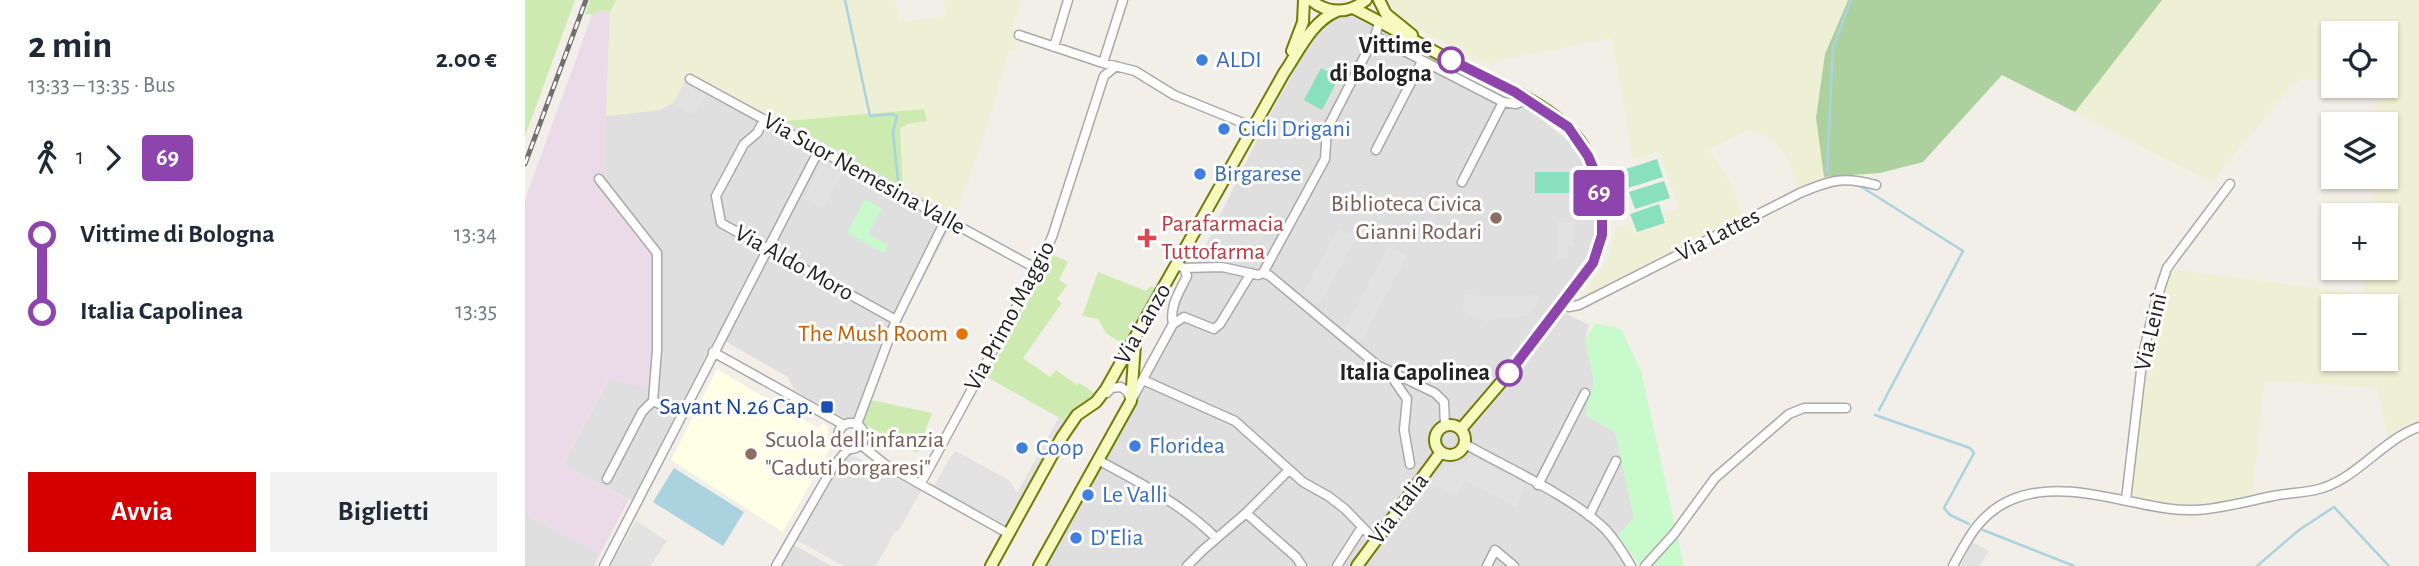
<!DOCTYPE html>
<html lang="it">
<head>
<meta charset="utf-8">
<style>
  :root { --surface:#fff; --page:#f2f2f3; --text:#1f2937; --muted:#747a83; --accent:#d40000 }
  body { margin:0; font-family:"Alegreya Sans",sans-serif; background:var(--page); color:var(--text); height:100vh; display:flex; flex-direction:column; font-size:26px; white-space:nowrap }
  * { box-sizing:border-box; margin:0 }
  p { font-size:23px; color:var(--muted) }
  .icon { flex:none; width:38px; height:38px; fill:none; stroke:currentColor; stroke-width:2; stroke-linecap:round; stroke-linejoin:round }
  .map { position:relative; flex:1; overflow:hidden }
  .sheet { display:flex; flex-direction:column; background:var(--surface); width:525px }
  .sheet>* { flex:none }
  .badge { padding:0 14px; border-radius:5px; font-size:24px; line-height:46px }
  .controls { position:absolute; left:1796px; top:21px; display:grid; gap:14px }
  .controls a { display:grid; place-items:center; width:77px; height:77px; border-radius:0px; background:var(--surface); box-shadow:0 2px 5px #0004; font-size:35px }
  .map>.badge { position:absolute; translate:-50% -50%; box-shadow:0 0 0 4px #fff }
  .legs { display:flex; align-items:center; gap:10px; height:77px; padding:0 28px; font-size:23px }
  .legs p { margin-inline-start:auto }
  .headline { display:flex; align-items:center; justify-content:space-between; height:119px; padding:0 28px }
  h1 { font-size:38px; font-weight:700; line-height:52px }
  .cta { display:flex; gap:14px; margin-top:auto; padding:14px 28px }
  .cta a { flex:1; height:80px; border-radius:0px; background:var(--accent); color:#fff; font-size:28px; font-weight:700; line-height:80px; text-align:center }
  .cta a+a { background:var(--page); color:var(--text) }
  ul { padding:0 28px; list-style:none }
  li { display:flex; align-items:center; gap:24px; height:77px; font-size:26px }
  li i { display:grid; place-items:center; width:10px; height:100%; margin:0 9px; background:currentColor }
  li i::after { content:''; width:18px; height:18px; margin:-9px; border:5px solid; border-radius:50%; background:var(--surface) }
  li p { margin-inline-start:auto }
  li:first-child i { background:linear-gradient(#0000 50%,currentColor 0) }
  li:last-child i { background:linear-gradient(currentColor 50%,#0000 0) }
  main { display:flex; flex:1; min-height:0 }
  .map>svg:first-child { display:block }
  .residential { fill:#e0dfdf }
  .industrial { fill:#ebdbe8 }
  .education { fill:#ffffe5 }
  .farmland { fill:#eef0d5; fill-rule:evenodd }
  .grass { fill:#cdebb0 }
  .forest { fill:#add19e }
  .park { fill:#c8facc }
  .pitch { fill:#88e0be }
  .parking { fill:#e2e2e2 }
  .water { fill:#aad3df }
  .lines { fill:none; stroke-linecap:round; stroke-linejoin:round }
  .stream { stroke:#aad3df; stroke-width:2.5 }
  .street-casing { stroke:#a9a9a9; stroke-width:11 }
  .secondary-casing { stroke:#707d05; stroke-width:14 }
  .street { stroke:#fff; stroke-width:8 }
  .secondary { stroke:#f7fabf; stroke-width:10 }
  .rail-casing { stroke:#707070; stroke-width:5 }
  .rail { stroke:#fff; stroke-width:2.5; stroke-dasharray:8; stroke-linecap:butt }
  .line-1-casing { stroke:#fff; stroke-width:16 }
  .line-1 { stroke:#8e44ad; stroke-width:10 }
  .shop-dot { fill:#3f7fe0; stroke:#fff; stroke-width:2.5 }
  .stop-1-dot { fill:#fff; stroke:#8e44ad; stroke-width:3.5 }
  .education-dot { fill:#8d6e63; stroke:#fff; stroke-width:2.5 }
  .health-dot { fill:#e0444e; stroke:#fff; stroke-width:2.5 }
  .food-dot { fill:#e8710a; stroke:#fff; stroke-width:2.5 }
  .transit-dot { fill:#1a4fb4; stroke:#fff; stroke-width:2.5 }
  .labels { text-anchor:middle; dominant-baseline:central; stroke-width:6; stroke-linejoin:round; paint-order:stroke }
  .stop-label { font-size:24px; font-weight:bold; fill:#222; stroke:#fff; text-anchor:end }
  .shop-label { font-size:24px; fill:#366cbe; stroke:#fff; text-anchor:start }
  .street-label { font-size:24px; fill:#222; stroke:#fff }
  .education-label { font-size:24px; fill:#785e54; stroke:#fff; text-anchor:end }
  .health-label { font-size:24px; fill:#be3a42; stroke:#fff; text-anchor:start }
  .food-label { font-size:24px; fill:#c56008; stroke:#fff; text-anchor:end }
  .transit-label { font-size:24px; fill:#164399; stroke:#fff; text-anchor:end }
</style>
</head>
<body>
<main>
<section class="sheet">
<div class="headline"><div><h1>2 min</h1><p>13:33 – 13:35 · Bus</p></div><b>2.00 €</b></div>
<div class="legs"><svg class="icon" aria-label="walk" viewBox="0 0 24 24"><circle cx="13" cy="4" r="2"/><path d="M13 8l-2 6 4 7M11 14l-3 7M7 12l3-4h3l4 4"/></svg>1<svg class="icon" aria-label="forward" viewBox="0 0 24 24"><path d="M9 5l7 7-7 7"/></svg><b class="badge" style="background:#8e44ad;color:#fff">69</b></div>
<ul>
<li><i style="color:#8e44ad"></i><b>Vittime di Bologna</b><p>13:34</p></li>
<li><i style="color:#8e44ad"></i><b>Italia Capolinea</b><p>13:35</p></li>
</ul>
<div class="cta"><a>Avvia</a><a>Biglietti</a></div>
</section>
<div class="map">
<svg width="1894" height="566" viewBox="0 0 1894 566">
  <rect width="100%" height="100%" fill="#f2efe9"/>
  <path class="residential" d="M836,16L1003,108L1052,148L1066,184L1071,227L1066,250L1029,302L1044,315L1064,325L1060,340L1069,382L1060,415L1090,432L1109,518L1086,543L1104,566H521L582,448L742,119L794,27L805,18Z
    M162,78L183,89L260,121L431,216L381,311L337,423L317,417L269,390L263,377L191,336L107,501L38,465L84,378L124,389L115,232L69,177L81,116L134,110Z
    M0,514L75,554L69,566H0Z
    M269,545L306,566H258Z"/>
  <path class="industrial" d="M74,10L85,12L80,169L70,177L130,255L129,378L124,389L83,379L38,465L104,500L75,554L0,514V199L67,15Z"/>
  <path class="education" d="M192,369L244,400L246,407L253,410L259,409L294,428L298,423L303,426V441L306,447L258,532L146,460Z"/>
  <path class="farmland" d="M91,0H370L375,22L420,16L419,0H497L488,28L493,30L491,36L493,37L489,51L484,50L465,118L431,216L378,187L375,129L382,124L401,121L399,109L260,121L183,89L162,78L148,103L134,110L81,116L85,12Z
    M863,0H1323L1300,54L1291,118L1299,177L1272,190L1265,162L1250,142L1226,129L1184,150L1206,183L1220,219L1055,300L1059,292L1081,263L1091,227L1106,223L1111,234L1142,223L1139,213L1154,208L1134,152L1108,159L1087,38L971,61L967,67L892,29L873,17Z
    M1637,0H1894V425L1863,438L1852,388L1740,381L1727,496L1676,504H1645L1610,498L1605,492L1618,372L1634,301L1646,269L1838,294L1842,268H1860V215H1849L1848,177H1860V124H1849L1853,88L1837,86H1860V33H1808V83L1776,79L1766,87L1686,182L1550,112ZM1808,306H1860V359H1808Z"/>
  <path class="grass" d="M0,0H50L0,136Z
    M65,0H91L85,12L75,10L67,15L60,14Z
    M399,109L402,121L382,124L375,129L378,187L260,121Z
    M528,255L543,262L534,280L542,285L532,299L537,303L534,307L498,358L525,377L531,370L552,385L554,383L570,393C560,405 549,408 542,422L462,377Z
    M573,272L621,291L626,286L632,289L599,345L581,333L573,319L557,316Z
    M346,400L407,413L392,453L337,423Z"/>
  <path class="forest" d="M1323,0H1637L1550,112L1477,75L1398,162L1355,173L1299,177L1291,118L1300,54Z"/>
  <path class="park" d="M340,199L357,208L343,234L363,245L359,253L322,233Z
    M1070,323L1096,329L1116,371L1159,566H1115L1093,535L1109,518L1090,432L1060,415L1069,382L1060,340Z"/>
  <path class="pitch" d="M796,68L814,77L797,110L779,100Z
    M1132,159L1138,177L1103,188L1098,170Z
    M1010,172H1055L1056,193H1010Z
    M1139,181L1145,198L1110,209L1104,192Z
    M1134,204L1140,223L1112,232L1105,214Z"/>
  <path class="parking" d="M162,78L183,89L169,115L148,103Z
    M297,164L316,174L298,208L279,198Z
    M1032,222L1048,223V246H1042V259L1032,258Z
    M813,229L831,238L795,304L777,295Z
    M863,247L882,256L837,340L819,330Z
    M939,295L971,296L1017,295L1003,316L973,318L962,322L938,311Z
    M534,417L542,422L484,527L409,486L425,457L431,451L485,481L492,493Z
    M325,454L396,491L373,532L370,531L351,566H319L271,540L318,458Z
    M947,456L1001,485L991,507L940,480L931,498L906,483L919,467L938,464Z
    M111,521L142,541L125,566H85Z
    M1447,542L1464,551L1455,566H1435Z"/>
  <path class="water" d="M149,468L219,512L198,546L128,502Z"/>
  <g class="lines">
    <path class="stream" d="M320,0L345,116L367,114L372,116L368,132L373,180
      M1302,172L1308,47L1326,0
      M1332,184L1438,251L1354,410
      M1305,187L1315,184
      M1350,415L1445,448L1449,453L1419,508L1425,515L1444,524
      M1458,530L1549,566
      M1732,566L1774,530L1809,507L1864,566"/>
    <defs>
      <path id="street" d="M494,35L578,63L610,71L649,95L728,127
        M850,36L978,102L991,104L1002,100
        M529,47L543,0
        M578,63L598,0
        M165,79L512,269
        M239,120L232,133L219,144L191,196L196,223L371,320
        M851,150L897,61
        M74,179L132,253V350L128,401L157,414
        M937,182L978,102
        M652,265L659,268L697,267L733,275L738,273L745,276L852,365L910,393L919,402L920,426
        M738,273L800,159L802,129L850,36L854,23
        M1038,304L1044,307L1054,305L1275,193C1306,180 1318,176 1351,185
        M648,324C644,306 655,291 662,276L659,268
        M188,352L319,425
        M864,373L882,399L879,430L885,464
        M618,380L710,421L778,482L803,496L820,509L850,540
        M582,393L586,388L596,387L602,391L605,398
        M607,399L648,324L659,317L689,329L695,324L726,273
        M313 436a13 13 0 1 1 26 0a13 13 0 1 1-26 0Z
        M332,424L371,320L421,219
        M940,444C982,468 1048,497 1081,530C1090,540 1099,554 1106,566
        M336,445L361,465L484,534
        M573,460C614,482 658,505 691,538
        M82,479L117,412L128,401
        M396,483L512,269L527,237L579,76L591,66
        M1013,485L1060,393
        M1601,500L1618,354L1631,301L1642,268L1705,184
        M721,513L771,557L777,566
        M1064,516L1091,461
        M79,566L294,150
        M251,566L308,467L323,449
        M662,566L678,550L721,513L764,470
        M812,566L837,527
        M962,566L970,550L989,566
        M1120,566L1149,534L1190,478L1264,414L1279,408H1321
        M1428,566C1435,553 1443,537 1453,525C1491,479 1550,490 1602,501C1624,505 1646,511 1670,510C1696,509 1723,501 1748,496C1762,493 1777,493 1790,490C1831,481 1855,441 1894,427"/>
      <path id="secondary" d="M786,0C802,14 824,14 841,0
        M854,0L861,14L887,35
        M828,8C860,24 891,42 923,59C962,78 1029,105 1054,140C1066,157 1071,176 1074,195C1079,220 1078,240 1068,263L984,373L936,429
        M767,51L778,22L779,0
        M910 440a15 15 0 1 1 30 0a15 15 0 1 1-30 0Z
        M466,566L537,437L552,415L571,402L581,389L759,73C774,51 786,22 812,11
        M514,566L606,401L610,344
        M832,566L916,452"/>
    </defs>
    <use href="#street" class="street-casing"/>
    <use href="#secondary" class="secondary-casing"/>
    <use href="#street" class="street"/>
    <use href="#secondary" class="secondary"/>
    <defs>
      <path id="rail" d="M0,164L61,0"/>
    </defs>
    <use href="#rail" class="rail-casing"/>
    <use href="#rail" class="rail"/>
  </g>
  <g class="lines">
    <defs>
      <path id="line-1" d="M926,60L990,92L1043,127L1063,156L1069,170L1077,212V235L1068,263L984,373"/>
    </defs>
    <use href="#line-1" class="line-1-casing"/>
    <use href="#line-1" class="line-1"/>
  </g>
  <g class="shop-dot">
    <circle cx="677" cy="60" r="7"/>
    <circle cx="699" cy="129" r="7"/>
    <circle cx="675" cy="174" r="7"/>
    <circle cx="610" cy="446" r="7"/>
    <circle cx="497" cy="448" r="7"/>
    <circle cx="563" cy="495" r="7"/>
    <circle cx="551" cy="538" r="7"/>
  </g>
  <g class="stop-1-dot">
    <circle cx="926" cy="60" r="12"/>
    <circle cx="984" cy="373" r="12"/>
  </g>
  <g class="education-dot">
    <circle cx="971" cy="218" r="7"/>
    <circle cx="226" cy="454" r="7"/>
  </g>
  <path class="health-dot" d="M618.5 227.5h7v7h7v7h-7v7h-7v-7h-7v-7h7z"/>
  <circle class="food-dot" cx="437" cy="334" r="7"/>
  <rect class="transit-dot" x="295" y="400" width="14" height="14" rx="3.5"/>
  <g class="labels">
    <g class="stop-label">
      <text x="907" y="46">Vittime<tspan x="907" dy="28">di Bologna</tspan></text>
      <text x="965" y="373">Italia Capolinea</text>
    </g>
    <g class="shop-label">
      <text x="691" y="60">ALDI</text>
      <text x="713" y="129">Cicli Drigani</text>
      <text x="689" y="174">Birgarese</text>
      <text x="624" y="446">Floridea</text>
      <text x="511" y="448">Coop</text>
      <text x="577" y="495">Le Valli</text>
      <text x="565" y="538">D'Elia</text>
    </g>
    <g class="street-label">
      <text transform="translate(339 174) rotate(29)">Via Suor Nemesina Valle</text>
      <text transform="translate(1193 235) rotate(-27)">Via Lattes</text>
      <text transform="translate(269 263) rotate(29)">Via Aldo Moro</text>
      <text transform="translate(485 316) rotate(-62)">Via Primo Maggio</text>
      <text transform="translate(618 324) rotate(-60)">Via Lanzo</text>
      <text transform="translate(1626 332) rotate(-77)">Via Leinì</text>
      <text transform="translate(874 509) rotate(-53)">Via Italia</text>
    </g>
    <g class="education-label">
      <text x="957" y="204">Biblioteca Civica<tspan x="957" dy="28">Gianni Rodari</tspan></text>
      <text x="240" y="440" text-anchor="start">Scuola dell'infanzia<tspan x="240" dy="28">"Caduti borgaresi"</tspan></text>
    </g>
    <g class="health-label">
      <text x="636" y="224">Parafarmacia<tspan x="636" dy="28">Tuttofarma</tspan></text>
    </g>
    <g class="food-label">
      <text x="423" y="334">The Mush Room</text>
    </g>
    <g class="transit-label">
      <text x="288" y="407">Savant N.26 Cap.</text>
    </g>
  </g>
</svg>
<div class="controls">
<a><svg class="icon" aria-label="locate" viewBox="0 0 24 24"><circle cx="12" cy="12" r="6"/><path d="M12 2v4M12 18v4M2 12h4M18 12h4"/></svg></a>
<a><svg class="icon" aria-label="layers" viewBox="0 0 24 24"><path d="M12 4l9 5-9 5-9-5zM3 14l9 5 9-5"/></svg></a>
<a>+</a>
<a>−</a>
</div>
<b class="badge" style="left:1074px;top:193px;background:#8e44ad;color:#fff">69</b>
</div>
</main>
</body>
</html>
